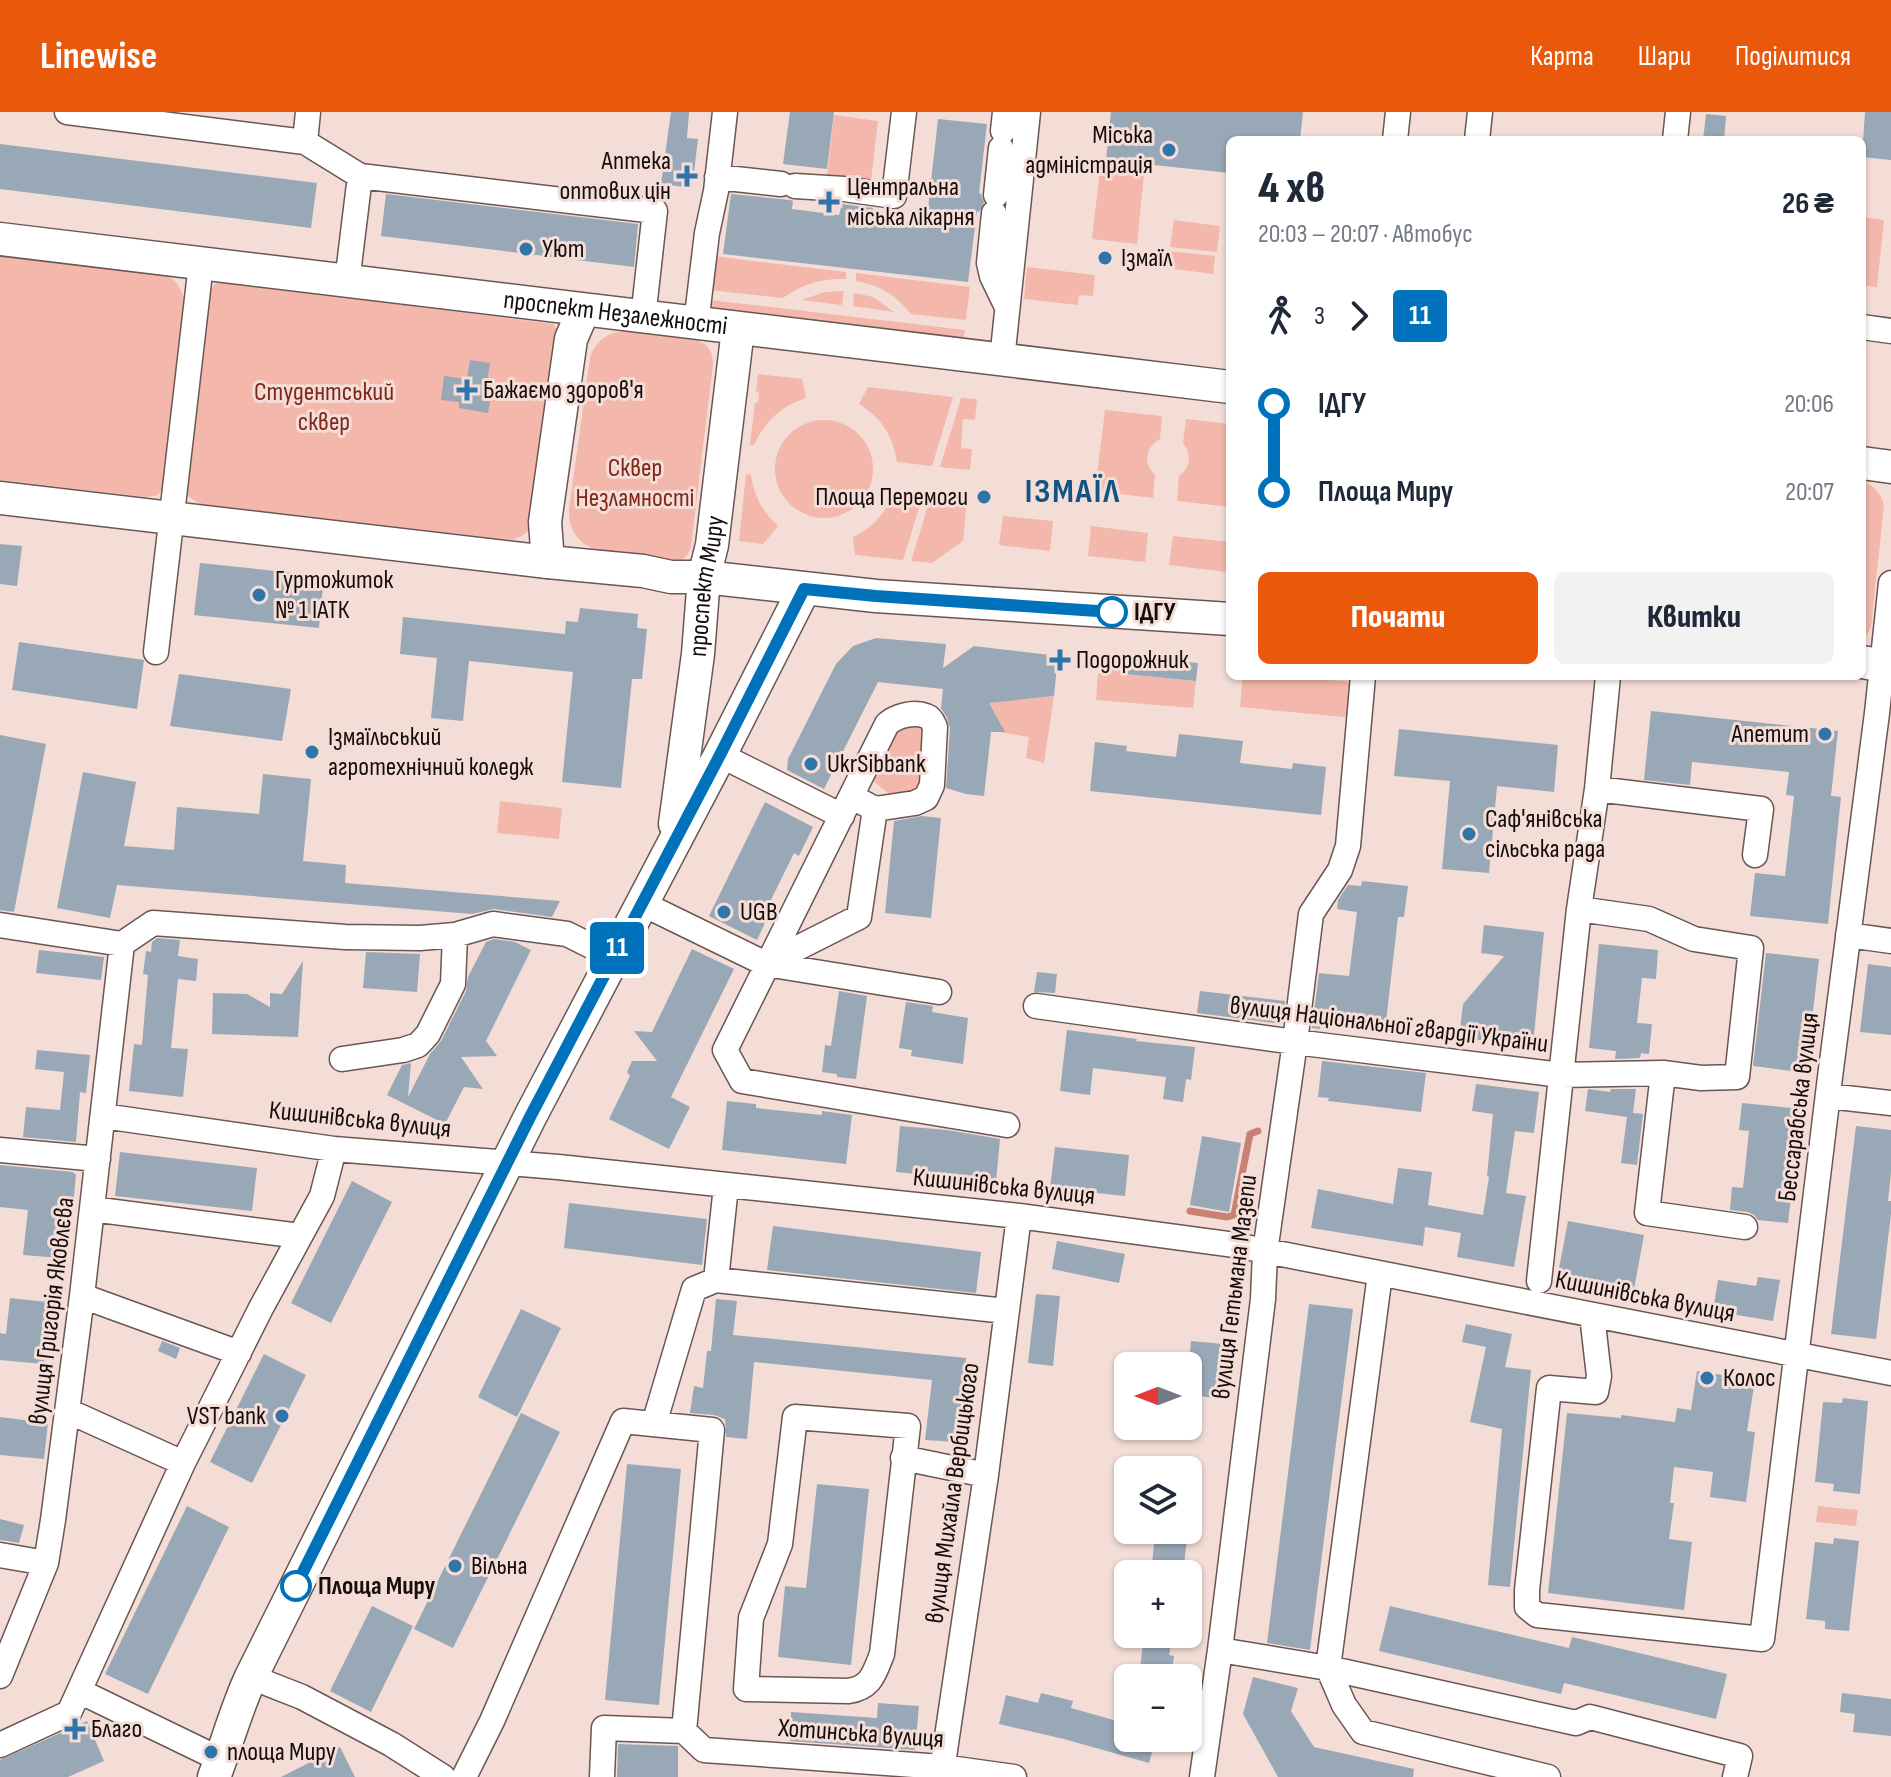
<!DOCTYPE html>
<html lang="uk">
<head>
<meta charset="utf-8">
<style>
  :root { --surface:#fff; --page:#f2f2f3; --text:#1f2937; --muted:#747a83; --accent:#ea580c }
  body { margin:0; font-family:"Sofia Sans Condensed",sans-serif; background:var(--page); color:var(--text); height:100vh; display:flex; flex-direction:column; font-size:30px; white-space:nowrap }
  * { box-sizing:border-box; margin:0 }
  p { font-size:26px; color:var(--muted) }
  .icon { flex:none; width:44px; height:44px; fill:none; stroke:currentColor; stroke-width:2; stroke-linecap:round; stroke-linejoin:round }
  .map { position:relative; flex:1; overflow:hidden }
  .side { position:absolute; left:1226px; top:24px; width:640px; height:544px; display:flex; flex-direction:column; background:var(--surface); border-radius:12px; box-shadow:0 2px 6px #0004 }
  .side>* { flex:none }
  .badge { padding:0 16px; border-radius:6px; font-size:28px; line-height:52px }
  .needle { width:52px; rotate:270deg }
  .buttons { position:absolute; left:1114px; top:1240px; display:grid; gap:16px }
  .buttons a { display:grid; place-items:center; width:88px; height:88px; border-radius:12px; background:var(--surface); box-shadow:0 2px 6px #0004; font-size:40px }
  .map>.badge { position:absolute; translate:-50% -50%; box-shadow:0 0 0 4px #fff }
  .legs { display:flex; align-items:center; gap:12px; height:88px; padding:0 32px; font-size:26px }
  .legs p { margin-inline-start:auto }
  .overview { display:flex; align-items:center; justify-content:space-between; height:136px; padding:0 32px }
  h1 { font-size:44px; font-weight:800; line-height:60px }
  .button { display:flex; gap:16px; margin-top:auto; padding:16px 32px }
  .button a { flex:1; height:92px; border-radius:12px; background:var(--accent); color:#fff; font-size:32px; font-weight:800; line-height:92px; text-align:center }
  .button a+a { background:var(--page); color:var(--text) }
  ul { padding:0 32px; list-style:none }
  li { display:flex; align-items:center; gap:28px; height:88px; font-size:30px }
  li i { display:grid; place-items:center; width:12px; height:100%; margin:0 10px; background:currentColor }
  li i::after { content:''; width:20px; height:20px; margin:-10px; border:6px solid; border-radius:50%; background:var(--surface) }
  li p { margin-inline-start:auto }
  li:first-child i { background:linear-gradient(#0000 50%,currentColor 0) }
  li:last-child i { background:linear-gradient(currentColor 50%,#0000 0) }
  header { display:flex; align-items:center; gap:48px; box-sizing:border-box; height:112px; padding:0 40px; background:var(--accent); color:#fff }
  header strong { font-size:38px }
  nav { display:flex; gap:44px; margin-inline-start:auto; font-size:28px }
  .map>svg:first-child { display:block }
  .green { fill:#f3b8ab }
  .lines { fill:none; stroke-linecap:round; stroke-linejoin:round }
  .stream { stroke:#c88172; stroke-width:7 }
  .building { fill:#98a8b6 }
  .minor-casing { stroke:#6a5652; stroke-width:27 }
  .major-casing { stroke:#6a5652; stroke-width:35 }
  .minor { stroke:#fff; stroke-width:24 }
  .major { stroke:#fff; stroke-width:32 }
  .line-1-casing { stroke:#fff; stroke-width:18 }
  .line-1 { stroke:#0072bc; stroke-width:12 }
  .poi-dot { fill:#3075aa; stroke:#f4ddd7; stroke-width:3 }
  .stop-1-dot { fill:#fff; stroke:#0072bc; stroke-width:4 }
  .labels { text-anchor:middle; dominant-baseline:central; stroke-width:6; stroke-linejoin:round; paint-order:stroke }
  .poi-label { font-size:26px; fill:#150d0b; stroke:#f4ddd7; text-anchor:start }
  .street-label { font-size:26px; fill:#150d0b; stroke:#f4ddd7 }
  .park-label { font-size:26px; fill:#7e2718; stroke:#f4ddd7 }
  .stop-label { font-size:26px; font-weight:bold; fill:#150d0b; stroke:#f4ddd7; text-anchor:start }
  .district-label { font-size:34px; font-weight:bold; letter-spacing:2px; fill:#125483; stroke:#f4ddd7 }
</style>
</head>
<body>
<header>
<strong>Linewise</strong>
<nav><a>Карта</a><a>Шари</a><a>Поділитися</a></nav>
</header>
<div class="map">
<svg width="1891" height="1665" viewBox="0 0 1891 1665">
  <rect width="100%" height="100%" fill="#f4ddd7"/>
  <path class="green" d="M834,3L878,9L871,69L827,64Z
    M1100,57L1144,62L1137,132L1092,127Z
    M1862,105L1884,108L1877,175L1862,173Z
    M1174,108L1220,114L1217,140L1170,135Z
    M1169,139L1215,144L1213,162L1167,156Z
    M0,142L165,163C178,168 181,177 185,190L165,373L158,383L146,385L0,368Z
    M713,144L846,160V167C821,166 803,172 783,186L709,178Z
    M1027,155L1095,163L1093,184L1079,183L1078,193L1024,187Z
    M856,161L970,175L966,208L911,202C896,183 880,173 856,169Z
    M220,170L553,212L559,220L540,412C529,417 523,426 510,428L200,392L189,385L186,379L208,182L215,172Z
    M844,179L842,193L801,188L825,180Z
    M854,181L873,185L894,200L853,194Z
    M710,188L965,218L963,228L716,199L712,196Z
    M626,219C644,221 696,221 708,235C712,240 713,246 713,253L691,435L688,442L682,448C667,448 652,446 637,444C605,440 569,441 569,397L590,246C596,228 608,220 626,219Z
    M758,262L802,267L806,286C781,294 765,309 754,333H750L755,291H758L759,281L756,280Z
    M868,275L953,285L932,354L897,350C893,324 881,305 859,292Z
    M961,286L977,287L975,308L963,307L961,336L972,337L970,358L940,355Z
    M1105,298L1162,304L1160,327C1145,336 1143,351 1155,363L1153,386L1095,379Z
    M1186,307L1230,312V395L1177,389L1179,364C1191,355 1192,343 1183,331Z
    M775 357a49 49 0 1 1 98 0a49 49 0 1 1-98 0Z
    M746,362L751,363C754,384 762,399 778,414L763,432L739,429Z
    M1862,369C1874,373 1882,382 1884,394L1871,515L1867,523L1862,528Z
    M894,379L923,383L903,448L855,443L853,425C874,415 886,401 894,379Z
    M931,384L967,388L963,429L932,451L911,449Z
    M1003,404L1053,409L1050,439L999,433Z
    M1091,414L1148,421L1145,450L1088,444Z
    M1173,424L1230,430L1226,460L1169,453Z
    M1108,554L1125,556V562L1196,569L1193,596L1096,588L1098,562Z
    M1243,564H1286L1358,571L1354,606L1240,595Z
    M1054,584L1044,651L1026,646L1029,625L999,620L988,591Z
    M902,612L922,614L926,620L925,669L918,678L896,684L889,682L873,669L889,627Z
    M500,689L562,696L559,727L497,721Z
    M1818,1394L1858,1398L1856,1414L1816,1410Z"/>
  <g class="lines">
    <path class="stream" d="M1190,1099L1227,1105L1234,1103L1250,1022L1258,1019"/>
  </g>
  <path class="building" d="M671,0H689L687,26L698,27L692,76L661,72Z
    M790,0H834L827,57L783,52Z
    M1111,0H1303L1300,28H1230V61L1106,48Z
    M1865,0H1891V48L1862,45Z
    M1706,2L1726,4L1724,28H1703Z
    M938,7L987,12L979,81L981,82L984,91L979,100L977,99L968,170L723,142L731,82L790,88L793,89L792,97L839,103L842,92L873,96L872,107L926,114Z
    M0,32L317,71L311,116L0,77Z
    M386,82L638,112L634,155L381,124Z
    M470,248L490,251L487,270L493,271L488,301L459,296V290L441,288L444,264L467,267Z
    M0,432L22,434L17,474L0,472Z
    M200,451L324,464L319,516L194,503Z
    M580,496L638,502L637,516L647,517L642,567H632L621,676L562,670L573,560L469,549L463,609L431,606L437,546L400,542L403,505L565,522L566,509L578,510Z
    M876,526L946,532L943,556L974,534L1058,544L1054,584L989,591L1005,620H991L984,684L966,682L946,676L950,616L947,606L941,596L943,577L878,570L824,677L787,658L788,647L836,552L853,534Z
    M19,530L144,548L137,597L12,578Z
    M1127,544L1198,551L1196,569L1125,562Z
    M179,562L291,577L282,629L170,614Z
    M1651,599L1838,619L1831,684L1841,685L1828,812L1750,804L1755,761L1785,764L1794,684L1786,683L1789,660L1692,650L1690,673L1644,668Z
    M1399,617L1558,633L1554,680L1497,674L1489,761L1442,757L1450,669L1394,664Z
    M1179,622L1243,629L1240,651L1292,657L1293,651L1326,655L1321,703L1090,679L1095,630L1127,634L1126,639L1176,645Z
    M0,623L46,632L14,800L0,798Z
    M83,660L136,670L124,734L174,738L177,695L259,702L263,662L311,667L303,749L346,753L345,771L560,789L552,805L494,797L472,802L117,773L110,806L57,796Z
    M765,690L813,715L799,744L794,741L767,796L771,798L757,828L709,804Z
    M922,704L941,706L931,806L885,801L894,709Z
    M1362,769L1408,774L1404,805H1398L1386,910L1322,902L1320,917L1312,916L1319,861L1349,864L1357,800L1337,797L1338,788L1348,773L1361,774Z
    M1484,813L1544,820L1533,933L1459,926L1463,892L1504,844L1481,841Z
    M157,826L180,828L178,844L198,847L196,869L178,867L171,936L188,937L183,985L129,979L134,932L142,933L148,863L143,862L146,839L151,840L152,830Z
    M494,827L515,830L531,838L486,929L497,944L461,945L483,977L464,975L445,1012L387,983L402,953L411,951L408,985L430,942L441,929L466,879L468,865L486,830Z
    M1599,832L1658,838L1656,867L1642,866L1637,911L1652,912L1649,942L1641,941L1640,946L1615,947L1616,939L1589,936Z
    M692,837L734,857L671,985L690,995L669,1037L609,1007L630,964L627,960L632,949H657L634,919L652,920Z
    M39,838L104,845L101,868L36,861Z
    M366,840L420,842L417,880L363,876Z
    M1766,841L1819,847L1806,961L1753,954Z
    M303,849L298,925L212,922L213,881L247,882L270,895V881L282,882Z
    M1868,852L1891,855V923L1860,920Z
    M1037,860L1057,862L1055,881L1034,880Z
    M839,879L867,884L856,967L837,965V962L822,960L825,933L831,934Z
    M1200,879L1285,889L1282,912L1197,901Z
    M906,890L933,894L932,900L968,906L963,952L911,944L912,938L899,936Z
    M1067,918L1137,927L1136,929L1195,935L1191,968L1186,967L1183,990L1163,987L1166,965L1093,956L1090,983L1060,979Z
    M37,938L90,943L86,981L80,980L76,1030L23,1025L26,995L60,998L64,960L35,957Z
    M1322,949L1426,961L1421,1000L1328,989L1329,986L1318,985Z
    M1476,972L1539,980L1534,1021L1515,1019L1506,1081L1526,1084L1514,1155L1457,1145L1461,1121L1425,1115L1423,1134L1311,1116L1318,1077L1393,1092L1398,1056L1432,1060L1428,1093L1483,1103L1489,1065L1487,1064L1493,1002L1472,999Z
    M1588,977L1610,980L1611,977H1636L1633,1001L1643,1002L1637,1053L1621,1051L1627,1005L1585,999Z
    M727,989L756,992V996L822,1003V999L852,1003L846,1052L722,1038Z
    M1742,991L1801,997L1788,1111L1758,1108L1754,1103L1748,1100L1730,1098L1732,1075L1743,1076L1749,1019L1739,1018Z
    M900,1014L947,1018L1000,1027L996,1070L896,1060Z
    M1856,1014L1891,1018V1060L1888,1089H1891V1102L1876,1227L1831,1222Z
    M1202,1024L1241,1031L1229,1100L1190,1093Z
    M1055,1035L1129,1043L1125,1084L1050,1076Z
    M120,1040L257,1056L252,1099L115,1084Z
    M0,1053L73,1060V1061L76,1062L72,1107H66L61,1146L23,1143L28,1098L0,1095Z
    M352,1069L392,1090L331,1211L291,1191Z
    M569,1091L707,1107L702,1153L564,1136Z
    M1568,1109L1644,1123L1634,1177L1558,1162Z
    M773,1114L981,1140L976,1181L767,1158Z
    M1057,1129L1125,1142L1119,1171L1052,1157Z
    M1758,1165L1780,1168L1773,1209L1713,1199L1718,1168L1756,1174Z
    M1036,1182L1060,1184L1053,1254L1028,1251Z
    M10,1186L57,1191L54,1222H47L44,1252L0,1248V1221L6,1222Z
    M716,1187L737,1189L733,1223L966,1246L957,1330L925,1328L932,1268L754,1250L747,1327L726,1325L725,1307L714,1303L690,1301L694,1274L703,1276L707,1239H711Z
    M1309,1192L1353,1197L1310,1538L1267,1531Z
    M521,1197L561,1216L517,1305L478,1285Z
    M1466,1212L1512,1222L1505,1255L1531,1258L1510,1475L1488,1473L1502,1317L1470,1310L1486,1235L1462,1230Z
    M162,1229L180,1236L176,1247L158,1239Z
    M1191,1229L1223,1232L1217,1286L1188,1283V1259Z
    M264,1242L306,1263L252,1371L210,1350Z
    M1697,1259L1755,1268L1747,1319L1755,1320L1746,1390L1710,1385L1713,1360L1674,1355L1670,1391H1674L1669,1427L1692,1430L1684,1498L1548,1481L1567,1301L1621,1306V1303L1675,1310L1677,1296L1691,1298Z
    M1843,1286L1868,1289L1860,1382L1833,1379L1834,1372L1815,1370L1823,1290L1842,1291Z
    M521,1301L560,1320L453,1536L414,1517Z
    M0,1305L48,1311L44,1347L0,1343Z
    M627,1352L681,1357L659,1593L605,1588Z
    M817,1372L869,1377L851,1553L778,1545L785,1474L806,1476Z
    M187,1394L229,1415L148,1582L105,1562Z
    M0,1407L24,1413L19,1431L0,1428Z
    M1155,1422L1187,1426L1183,1462H1151Z
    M1834,1426L1859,1429L1849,1519L1825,1517V1509L1806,1507L1815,1430L1833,1432Z
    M372,1494L413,1514L371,1600L330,1579Z
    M1390,1494L1569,1536L1572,1525L1727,1562L1716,1607L1564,1571L1561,1582L1379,1539Z
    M1144,1522L1172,1524L1169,1543L1174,1544L1171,1566H1139Z
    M1253,1565L1298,1576L1291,1599L1314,1635L1414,1657L1413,1665H1278L1243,1602Z
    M1041,1581L1073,1589L1071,1596L1128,1612V1626H1156L1149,1651L1064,1627L999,1612L1006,1583L1038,1591Z
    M1842,1581L1891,1587V1624L1853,1620L1855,1602L1840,1600Z
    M878,1591L919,1594L915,1638L790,1629L791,1600L877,1606Z
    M87,1609L104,1649L68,1665H0V1648Z
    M618,1632L678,1634V1665H617Z
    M340,1635L355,1665H281Z"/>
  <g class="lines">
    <defs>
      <path id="minor" d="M67,0L305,30L308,0
        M1003,19L1005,0
        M1395,28L1398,0
        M1477,28L1480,0
        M1675,28L1678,0
        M305,30L360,64L655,99L643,206
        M717,65L781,72
        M795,74L844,77L894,84L904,0
        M996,83L1001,36
        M994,101L989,151L992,164L1007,195
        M347,170L360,64
        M696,212L707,121L716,79L725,0
        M1862,215L1891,219
        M1002,248L1028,0
        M156,540L201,152
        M720,643L842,704
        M1597,677L1761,697L1755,743
        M852,685L875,697L915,691L926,686L932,673L935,615C933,611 932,606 926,604C914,599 896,604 887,612L725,938L742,969L1007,1013
        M641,791L766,852L939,880
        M0,813L122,832L153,811L345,825L420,826L455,823L493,812L567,822L613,845
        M1848,823L1891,829
        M766,852L859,805L875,697
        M1036,894L1295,930L1561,963L1663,961L1701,966L1737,965L1751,836L1694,827L1649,807L1579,797
        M342,947L403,938L418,933L428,922L453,872L455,823
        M1663,961L1647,1101L1745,1115
        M1828,984L1891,991
        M103,1004L334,1037L558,1055L1019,1104L1235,1133L1891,1261
        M0,1038L98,1047
        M92,1097L300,1124
        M1380,1162L1328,1556L1344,1593L1363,1620L1548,1665
        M716,1168L726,1074
        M1539,1169L1579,797L1597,677L1608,564
        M82,1184L239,1241
        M1592,1203L1599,1264L1596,1280L1549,1276L1527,1478V1495L1537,1503L1762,1527L1830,965L1877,601L1891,471
        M68,1299L183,1351
        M795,1305L908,1314L882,1542C874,1562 871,1576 848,1579L746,1577L751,1506L780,1432Z
        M654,1312L694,1177L716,1168L1006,1199
        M903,1346L986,1363
        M0,1443L46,1451
        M1220,1538L1328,1556L1576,1611L1590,1605L1740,1644L1735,1665
        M0,1564L46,1451L53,1408L82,1184L122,832
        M251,1565L302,1585L391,1632L443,1665
        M79,1579L207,1641
        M0,1633L69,1601L183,1351L261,1196L322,1084L334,1037
        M464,1665L492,1609L623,1309L712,1318L684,1619
        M602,1665L604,1616L684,1619L704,1638L942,1655L1014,1665
        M941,1665L986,1363L1019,1104
        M1202,1665L1220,1538L1263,1187L1265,1140L1295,930L1311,802L1340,758L1348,734L1363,564"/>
      <g id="major">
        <path id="s1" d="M0,127L1230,275"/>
        <path d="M1862,351L1891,355"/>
        <path d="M0,386L548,450L643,459L671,465H704L876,484L1230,507"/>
        <path d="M548,450L545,410L571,227L583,199"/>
        <path d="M1862,550L1891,555"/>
        <path id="s2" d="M675,712L698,542L704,465L712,433L738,217"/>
        <path d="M214,1665C227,1632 236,1597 251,1565L530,1005L720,643L804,477"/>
      </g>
    </defs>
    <use href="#minor" class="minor-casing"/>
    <use href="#major" class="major-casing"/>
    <use href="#minor" class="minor"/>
    <use href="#major" class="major"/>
  </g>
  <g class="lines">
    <defs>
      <path id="line-1" d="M296,1474L530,1005L720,643L804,477L876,484L1112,500"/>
    </defs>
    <use href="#line-1" class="line-1-casing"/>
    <use href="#line-1" class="line-1"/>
  </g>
  <g class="poi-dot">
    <circle cx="1169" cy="38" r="8"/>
    <path d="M683 52h8v8h8v8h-8v8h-8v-8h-8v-8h8z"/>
    <path d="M825 78h8v8h8v8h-8v8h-8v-8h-8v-8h8z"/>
    <circle cx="526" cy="137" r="8"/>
    <circle cx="1105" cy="146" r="8"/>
    <path d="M463 266h8v8h8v8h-8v8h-8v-8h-8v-8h8z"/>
    <circle cx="984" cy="385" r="8"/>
    <circle cx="259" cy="483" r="8"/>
    <path d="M1056 536h8v8h8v8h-8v8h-8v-8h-8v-8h8z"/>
    <circle cx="1825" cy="622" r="8"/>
    <circle cx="312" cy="640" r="8"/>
    <circle cx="811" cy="652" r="8"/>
    <circle cx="1469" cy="722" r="8"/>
    <circle cx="724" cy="800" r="8"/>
    <circle cx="1707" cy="1266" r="8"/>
    <circle cx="282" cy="1304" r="8"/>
    <circle cx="455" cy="1454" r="8"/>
    <path d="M71 1605h8v8h8v8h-8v8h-8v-8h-8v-8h8z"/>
    <circle cx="211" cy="1640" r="8"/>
  </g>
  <g class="stop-1-dot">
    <circle cx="1112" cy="500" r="14"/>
    <circle cx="296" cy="1474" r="14"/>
  </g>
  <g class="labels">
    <g class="poi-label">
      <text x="1153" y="23" text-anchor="end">Міська<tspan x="1153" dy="30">адміністрація</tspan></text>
      <text x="671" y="49" text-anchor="end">Аптека<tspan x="671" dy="30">оптових цін</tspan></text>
      <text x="847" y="75">Центральна<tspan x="847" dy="30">міська лікарня</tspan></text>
      <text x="542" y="137">Уют</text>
      <text x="1121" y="146">Ізмаїл</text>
      <text x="483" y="278">Бажаємо здоров'я</text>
      <text x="968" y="385" text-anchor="end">Площа Перемоги</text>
      <text x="275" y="468">Гуртожиток<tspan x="275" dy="30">№ 1 ІАТК</tspan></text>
      <text x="1076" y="548">Подорожник</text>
      <text x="1809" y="622" text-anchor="end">Апетит</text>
      <text x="328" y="625">Ізмаїльський<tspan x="328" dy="30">агротехнічний коледж</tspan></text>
      <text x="827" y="652">UkrSibbank</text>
      <text x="1485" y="707">Саф'янівська<tspan x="1485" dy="30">сільська рада</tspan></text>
      <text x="740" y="800">UGB</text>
      <text x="1723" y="1266">Колос</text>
      <text x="266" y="1304" text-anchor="end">VST bank</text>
      <text x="471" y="1454">Вільна</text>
      <text x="91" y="1617">Благо</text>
      <text x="227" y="1640">площа Миру</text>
    </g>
    <g class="street-label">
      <text stroke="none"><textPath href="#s1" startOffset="620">проспект Незалежності</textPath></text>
      <text stroke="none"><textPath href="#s2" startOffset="240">проспект Миру</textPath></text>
      <text transform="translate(1389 913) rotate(7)">вулиця Національної гвардії України</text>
      <text transform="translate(1799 995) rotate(-83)">Бессарабська вулиця</text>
      <text transform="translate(360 1008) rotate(6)">Кишинівська вулиця</text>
      <text transform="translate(1004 1075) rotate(6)">Кишинівська вулиця</text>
      <text transform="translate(1235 1175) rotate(-83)">вулиця Гетьмана Мазепи</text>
      <text transform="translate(1645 1185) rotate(11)">Кишинівська вулиця</text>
      <text transform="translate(52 1199) rotate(-83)">вулиця Григорія Яковлєва</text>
      <text transform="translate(953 1381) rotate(-82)">вулиця Михайла Вербицького</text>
      <text transform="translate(861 1622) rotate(4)">Хотинська вулиця</text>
    </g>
    <g class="park-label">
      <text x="324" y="280">Студентський<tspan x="324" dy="30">сквер</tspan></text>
      <text x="635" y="356">Сквер<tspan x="635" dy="30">Незламності</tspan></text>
    </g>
    <g class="stop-label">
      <text x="1134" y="500">ІДГУ</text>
      <text x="318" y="1474">Площа Миру</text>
    </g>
    <g class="district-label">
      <text x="1073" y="379">ІЗМАЇЛ</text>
    </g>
  </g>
</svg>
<div class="buttons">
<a><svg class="needle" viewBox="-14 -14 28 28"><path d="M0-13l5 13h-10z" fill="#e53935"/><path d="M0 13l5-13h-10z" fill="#747a83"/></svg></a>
<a><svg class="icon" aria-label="layers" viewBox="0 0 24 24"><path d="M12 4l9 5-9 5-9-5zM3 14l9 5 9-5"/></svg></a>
<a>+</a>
<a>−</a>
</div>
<b class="badge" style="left:617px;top:836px;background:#0072bc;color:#fff">11</b>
<section class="side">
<div class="overview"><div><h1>4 хв</h1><p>20:03 – 20:07 · Автобус</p></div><b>26 ₴</b></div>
<div class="legs"><svg class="icon" aria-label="walk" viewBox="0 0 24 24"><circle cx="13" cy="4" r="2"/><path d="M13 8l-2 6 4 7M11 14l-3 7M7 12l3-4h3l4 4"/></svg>3<svg class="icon" aria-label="forward" viewBox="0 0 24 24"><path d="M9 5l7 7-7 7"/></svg><b class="badge" style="background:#0072bc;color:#fff">11</b></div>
<ul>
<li><i style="color:#0072bc"></i><b>ІДГУ</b><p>20:06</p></li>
<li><i style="color:#0072bc"></i><b>Площа Миру</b><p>20:07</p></li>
</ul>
<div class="button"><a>Почати</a><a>Квитки</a></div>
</section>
</div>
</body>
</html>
